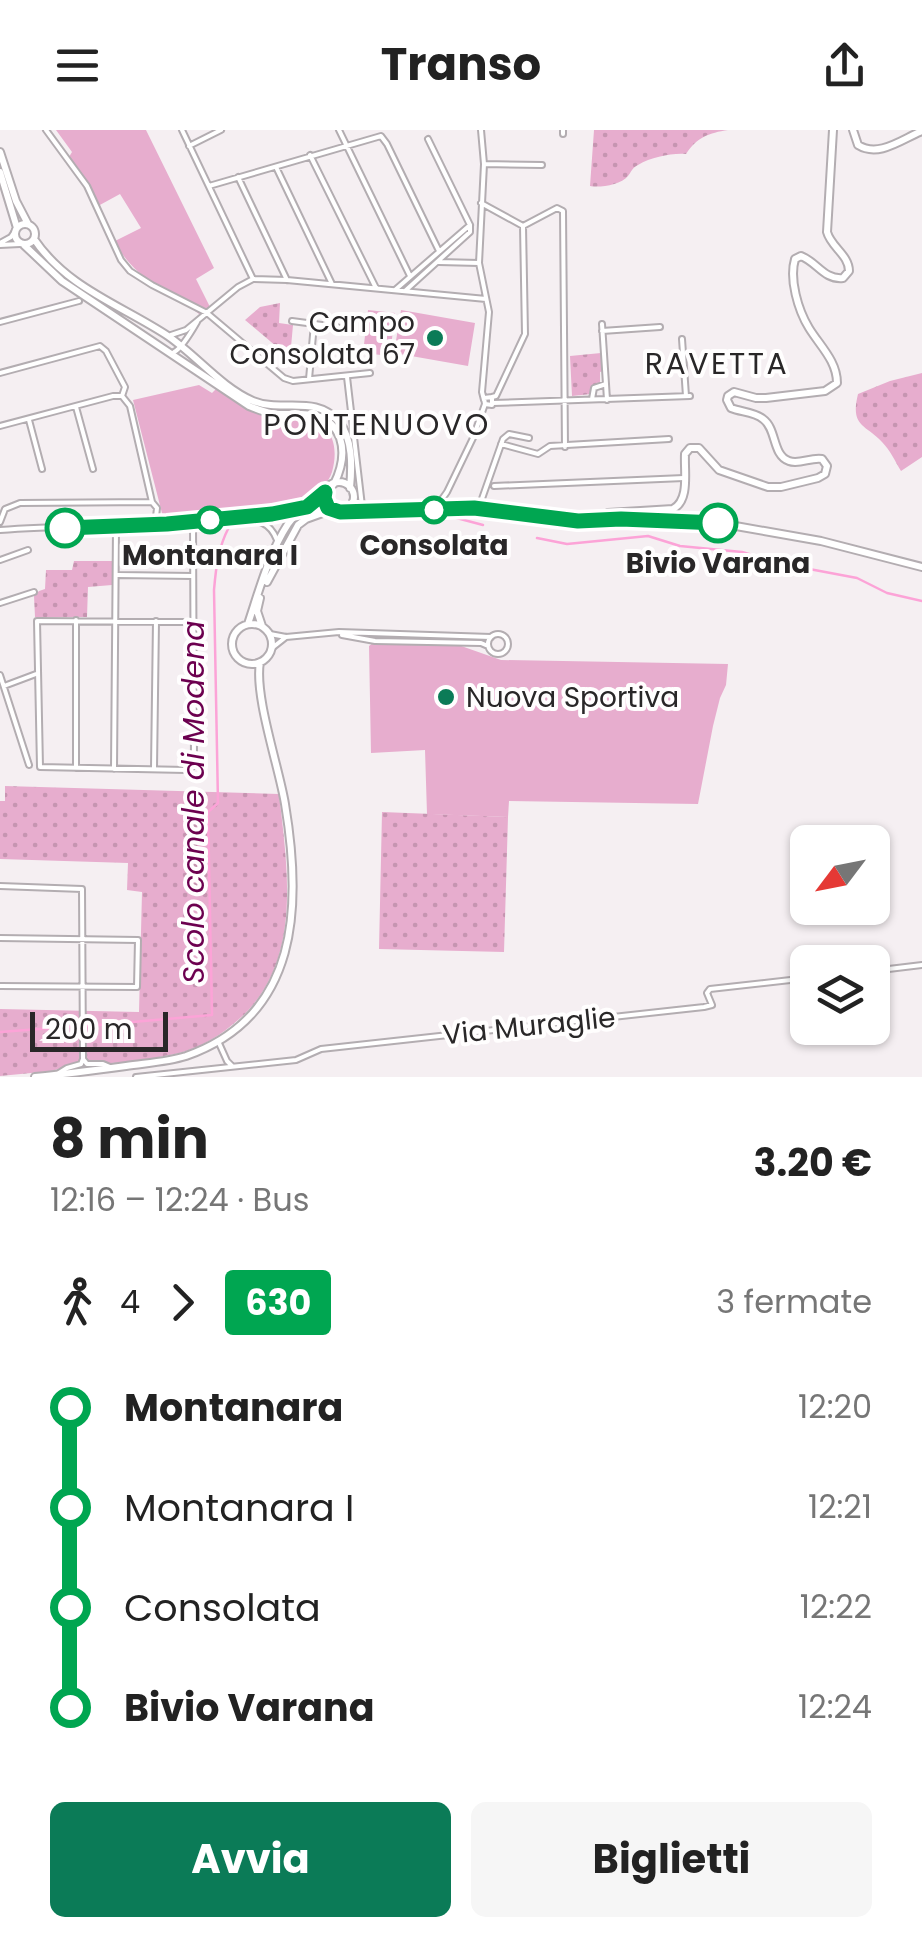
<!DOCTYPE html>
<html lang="it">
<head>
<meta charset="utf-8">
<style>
  :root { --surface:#fff; --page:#f6f6f6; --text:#222; --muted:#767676; --accent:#0b7b57 }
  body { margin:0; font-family:Poppins,sans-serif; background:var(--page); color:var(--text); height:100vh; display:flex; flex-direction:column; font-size:38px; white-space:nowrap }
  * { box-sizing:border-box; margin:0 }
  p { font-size:32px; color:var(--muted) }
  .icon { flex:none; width:55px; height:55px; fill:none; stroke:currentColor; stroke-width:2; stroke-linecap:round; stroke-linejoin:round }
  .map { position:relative; height:947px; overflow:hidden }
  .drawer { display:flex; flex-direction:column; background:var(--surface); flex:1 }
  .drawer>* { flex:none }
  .badge { padding:0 20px; border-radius:8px; font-size:35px; line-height:65px }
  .needle { width:65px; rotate:238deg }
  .fabs { position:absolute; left:790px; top:695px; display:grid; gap:20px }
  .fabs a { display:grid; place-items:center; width:100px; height:100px; border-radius:15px; background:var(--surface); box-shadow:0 2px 8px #0004; font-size:50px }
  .scale { position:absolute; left:30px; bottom:25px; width:138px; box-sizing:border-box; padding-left:10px; border:5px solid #292728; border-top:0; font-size:28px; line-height:35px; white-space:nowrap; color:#292728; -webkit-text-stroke:8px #fffefe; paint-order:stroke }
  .map>.badge { position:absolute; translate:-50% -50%; box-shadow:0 0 0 5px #fff }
  .legs { display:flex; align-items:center; gap:15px; height:110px; padding:0 50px; font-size:32px }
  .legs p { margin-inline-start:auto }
  .head { display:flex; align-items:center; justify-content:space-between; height:170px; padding:0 50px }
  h1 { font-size:55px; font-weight:700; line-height:75px }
  .action { display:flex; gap:20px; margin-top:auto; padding:20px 50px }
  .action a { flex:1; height:115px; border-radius:15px; background:var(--accent); color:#fff; font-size:40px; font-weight:700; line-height:115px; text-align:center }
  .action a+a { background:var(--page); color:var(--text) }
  ul { padding:0 50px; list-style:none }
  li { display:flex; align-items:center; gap:35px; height:100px; font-size:38px }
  li i { display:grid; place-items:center; width:15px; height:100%; margin:0 12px; background:currentColor }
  li i::after { content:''; width:25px; height:25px; margin:-12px; border:8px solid; border-radius:50%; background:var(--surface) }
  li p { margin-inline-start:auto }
  li:first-child i { background:linear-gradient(#0000 50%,currentColor 0) }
  li:last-child i { background:linear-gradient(currentColor 50%,#0000 0) }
  header { display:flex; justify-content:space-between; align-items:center; height:130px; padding:0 50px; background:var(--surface); font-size:45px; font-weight:700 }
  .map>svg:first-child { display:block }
  .grass { fill:url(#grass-dots) }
  .garden { fill:#e7adce }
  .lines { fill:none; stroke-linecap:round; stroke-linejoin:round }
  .stream { stroke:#fca3d7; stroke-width:2.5 }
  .minor-casing { stroke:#b3adb1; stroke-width:8 }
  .secondary-casing { stroke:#b3adb1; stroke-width:10 }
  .minor { stroke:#fff; stroke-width:4 }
  .secondary { stroke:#fff; stroke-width:6 }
  .line-1-casing { stroke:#fff; stroke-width:22 }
  .line-1 { stroke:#00a651; stroke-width:15 }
  .poi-dot { fill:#0b7b57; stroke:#fffefe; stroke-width:4 }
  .stop-1-dot { fill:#fff; stroke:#00a651; stroke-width:5 }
  .labels { text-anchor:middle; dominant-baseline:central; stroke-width:8; stroke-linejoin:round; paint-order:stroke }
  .poi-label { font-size:28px; fill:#292728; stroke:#fffefe; text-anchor:end }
  .stop-label { font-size:28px; font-weight:bold; fill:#292728; stroke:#fffefe }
  .street-label { font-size:28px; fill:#292728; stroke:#fffefe }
  .neighbourhood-label { font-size:30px; letter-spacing:2.5px; fill:#292728; stroke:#fffefe }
  .water-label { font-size:30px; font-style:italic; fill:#6c004f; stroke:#fffefe }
</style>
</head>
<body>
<header><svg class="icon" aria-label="menu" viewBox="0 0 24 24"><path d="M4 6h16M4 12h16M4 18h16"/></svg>Transo<svg class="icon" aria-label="share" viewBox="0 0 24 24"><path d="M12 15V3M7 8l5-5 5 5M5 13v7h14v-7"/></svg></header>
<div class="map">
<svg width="922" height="947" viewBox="0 0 922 947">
  <defs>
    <pattern id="grass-dots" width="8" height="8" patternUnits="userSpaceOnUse" patternTransform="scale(2.5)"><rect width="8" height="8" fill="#e7adce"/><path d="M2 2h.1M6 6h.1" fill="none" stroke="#c695b1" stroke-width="1.8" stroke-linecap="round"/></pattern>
  </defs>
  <rect width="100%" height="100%" fill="#f5eff2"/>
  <path class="grass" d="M594,0H728C709,3 697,7 686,24C671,23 652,27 638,35C633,37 631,42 628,46C621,55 599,58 590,56Z
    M280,173L279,193L293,195L290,228L245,190L260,177Z
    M601,223L603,241L600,242V253L593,257L591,264L572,266L570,226Z
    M922,243V327L901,341C895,331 890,320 882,312C865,294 850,297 858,264L890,251Z
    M74,431H112V455L88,457L87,487H35L34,466L39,461L45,459L46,440H72Z
    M5,656L279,664C288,743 304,839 232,895C214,910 193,921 170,925C143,930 112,937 86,930L52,941L0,946V879L139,882L142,762L127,760L128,733L0,729V671H5Z
    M382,682L508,687L504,822L379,819Z"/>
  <path class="garden" d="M56,0H146L214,138L196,149L211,179L203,187C174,163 131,148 115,111L141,98L120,64L98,76L88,56L69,27L72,22Z
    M368,180L395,183L390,226L363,223Z
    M401,180L475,193L468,236L394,223Z
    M199,255L212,263L216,259C231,269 247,281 264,286C280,291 296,286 311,290C335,297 338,321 332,342C326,361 303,374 285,379L164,391L133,270Z
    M378,509L447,511L501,530L728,534L726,555L720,568L713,596L698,674L509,671L508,687L427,684L425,620L371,623L369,516Z"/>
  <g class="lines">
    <path class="stream" d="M233,380L261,377
      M449,386L483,395
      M537,408L567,414L648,406L680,416L742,422L788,435L857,448L887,463L922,471
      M87,896L212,885L208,682L218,673L214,460C216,437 218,418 229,397
      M0,902L79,896"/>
    <defs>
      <path id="minor" d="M46,0L87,56L121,130L130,141L152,155L207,183L284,248L293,251L370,243
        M182,0L253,149
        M339,0L410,146
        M481,0L484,34L479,133L489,182L482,262L484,270
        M563,4V0
        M428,9L470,95
        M189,16L221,0
        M310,25L376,158
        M484,34L542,35
        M276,37L332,154
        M238,47L287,150
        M209,56L381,6L387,14L439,121
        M481,73L523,96L557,78L563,81L565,317
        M0,113L11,107L15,101
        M0,115L20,114
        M439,132L479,133
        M395,160L470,95
        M405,161L470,102V95
        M292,191L337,197
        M0,192L79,171
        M602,194L606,254
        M602,201L660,197
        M171,205L186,200L238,157L253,149L287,150L486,169
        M682,209L686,266
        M174,222C181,219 193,199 197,192
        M0,243L100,216L106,221L125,257L122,266
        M347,247L362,376
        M309,249L314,194
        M122,266L130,276L152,372L157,378L156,387L143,391L141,396
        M492,267L496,266L525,204L523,96
        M592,269L594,258L606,254L607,270
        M493,273L690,266
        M76,277L93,339
        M29,290L42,339
        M0,296L113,266H122
        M501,314L538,324L550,316L669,309
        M494,356L684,348
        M437,376L447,362L473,308L485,274L484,268L492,267V275L485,274
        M478,380L503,309L509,304L529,308
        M232,389C252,391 268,387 277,410
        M0,392L5,379L20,373L152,372
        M193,392C193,472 194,552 194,632L192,637L186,640L40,637L37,491L193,492
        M0,400C77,393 158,401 234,387C257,383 281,385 303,376
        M0,430L28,420
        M118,445L193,446
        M0,473L34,462
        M488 514a10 10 0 1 1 20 0a10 10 0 1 1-20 0Z
        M270,504L286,507L339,502L491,507
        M342,505L375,511L481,513L488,516
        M272,518L286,507
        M0,545L29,635
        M4,556L36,544
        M76,638V490
        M154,638L156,491
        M114,639L116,398
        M0,756L82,759L83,929
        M0,808L138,810L137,857L0,856
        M872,841L922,835
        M218,911L227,931L232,936
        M83,929L87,934H103L110,937
        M59,943L67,938L81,934L83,929
        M136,947L296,930L321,919L704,877L712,875L707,863L710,859L808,848"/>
      <path id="secondary" d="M853,0L858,15C879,28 902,9 922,1
        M0,22L16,71L28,94
        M0,42L17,98
        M15 104a10 10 0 1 1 20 0a10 10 0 1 1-20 0Z
        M34,109C67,158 121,175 168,206C197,226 221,257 253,271C282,283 316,264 339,292C353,309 352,337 350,358
        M24,115L62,151L249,276C259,280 269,284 280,284C304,284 329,280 340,308C345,323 341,340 334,354
        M324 367a15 15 0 1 1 30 0a15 15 0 1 1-30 0Z
        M353,371L376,380
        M410,379L474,378L578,391L621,389L713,392L821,411L922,437
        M345,381L388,382L412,377
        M601,389L608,383L673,379C690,370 684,342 685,324L690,318H699L719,340L768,357H781L818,348L825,344L827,336L822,329C811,327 799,335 789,331C772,325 777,299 763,289C755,282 741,282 731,278L727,270L728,266L734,262L756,268H766L825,261L837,253C837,231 820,216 809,198C798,180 789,149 795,129L801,126C817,132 824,150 843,148L849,141C849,125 831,117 827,102L833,0
        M267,452L298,395L306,389L331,380
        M260,468L257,481L262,496
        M232 514a20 20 0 1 1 40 0a20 20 0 1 1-40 0Z
        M248,494C259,461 269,423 288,394C297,381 314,372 325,362
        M35,947C66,944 96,940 126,936C146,933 167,932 186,926C300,886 302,775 285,674C279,637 254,566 260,532"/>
    </defs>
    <use href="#minor" class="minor-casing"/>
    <use href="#secondary" class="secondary-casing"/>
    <use href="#minor" class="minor"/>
    <use href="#secondary" class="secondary"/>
  </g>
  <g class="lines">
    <defs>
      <path id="line-1" d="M65,398L167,394L272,384L307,377L325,362L324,368L328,378L340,382L474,378L578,391L621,389L718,393"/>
    </defs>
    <use href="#line-1" class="line-1-casing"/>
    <use href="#line-1" class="line-1"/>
  </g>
  <g class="poi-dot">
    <circle cx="435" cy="208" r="10"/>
    <circle cx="446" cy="567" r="10"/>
  </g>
  <g class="stop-1-dot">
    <circle cx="434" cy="380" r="12"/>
    <circle cx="210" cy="390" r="12"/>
    <circle cx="718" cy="393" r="18"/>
    <circle cx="65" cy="398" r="18"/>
  </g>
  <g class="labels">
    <g class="poi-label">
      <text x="415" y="192">Campo<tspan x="415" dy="32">Consolata 67</tspan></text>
      <text x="466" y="567" text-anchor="start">Nuova Sportiva</text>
    </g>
    <g class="stop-label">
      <text x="434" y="415">Consolata</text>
      <text x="210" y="425">Montanara I</text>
      <text x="718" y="433">Bivio Varana</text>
    </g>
    <g class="street-label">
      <text transform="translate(529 896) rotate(-6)">Via Muraglie</text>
    </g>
    <g class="neighbourhood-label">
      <text x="717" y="233">RAVETTA</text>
      <text x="377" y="294">PONTENUOVO</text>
    </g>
    <g class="water-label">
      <text transform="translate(193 672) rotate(-90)">Scolo canale di Modena</text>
    </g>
  </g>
</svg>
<div class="fabs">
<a><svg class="needle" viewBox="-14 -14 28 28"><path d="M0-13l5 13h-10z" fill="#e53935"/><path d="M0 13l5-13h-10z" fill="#767676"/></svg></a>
<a><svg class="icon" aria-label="layers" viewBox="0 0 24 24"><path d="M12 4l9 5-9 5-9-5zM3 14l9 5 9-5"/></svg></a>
</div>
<div class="scale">200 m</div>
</div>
<section class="drawer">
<div class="head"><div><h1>8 min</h1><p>12:16 – 12:24 · Bus</p></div><b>3.20 €</b></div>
<div class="legs"><svg class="icon" aria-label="walk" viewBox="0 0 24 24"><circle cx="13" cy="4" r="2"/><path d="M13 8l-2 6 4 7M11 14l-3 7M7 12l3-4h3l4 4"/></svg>4<svg class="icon" aria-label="forward" viewBox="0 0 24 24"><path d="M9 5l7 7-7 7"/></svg><b class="badge" style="background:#00a651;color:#fff">630</b><p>3 fermate</p></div>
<ul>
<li><i style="color:#00a651"></i><b>Montanara</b><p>12:20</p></li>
<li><i style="color:#00a651"></i><span>Montanara I</span><p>12:21</p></li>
<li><i style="color:#00a651"></i><span>Consolata</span><p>12:22</p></li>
<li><i style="color:#00a651"></i><b>Bivio Varana</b><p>12:24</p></li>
</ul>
<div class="action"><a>Avvia</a><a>Biglietti</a></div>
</section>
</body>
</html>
